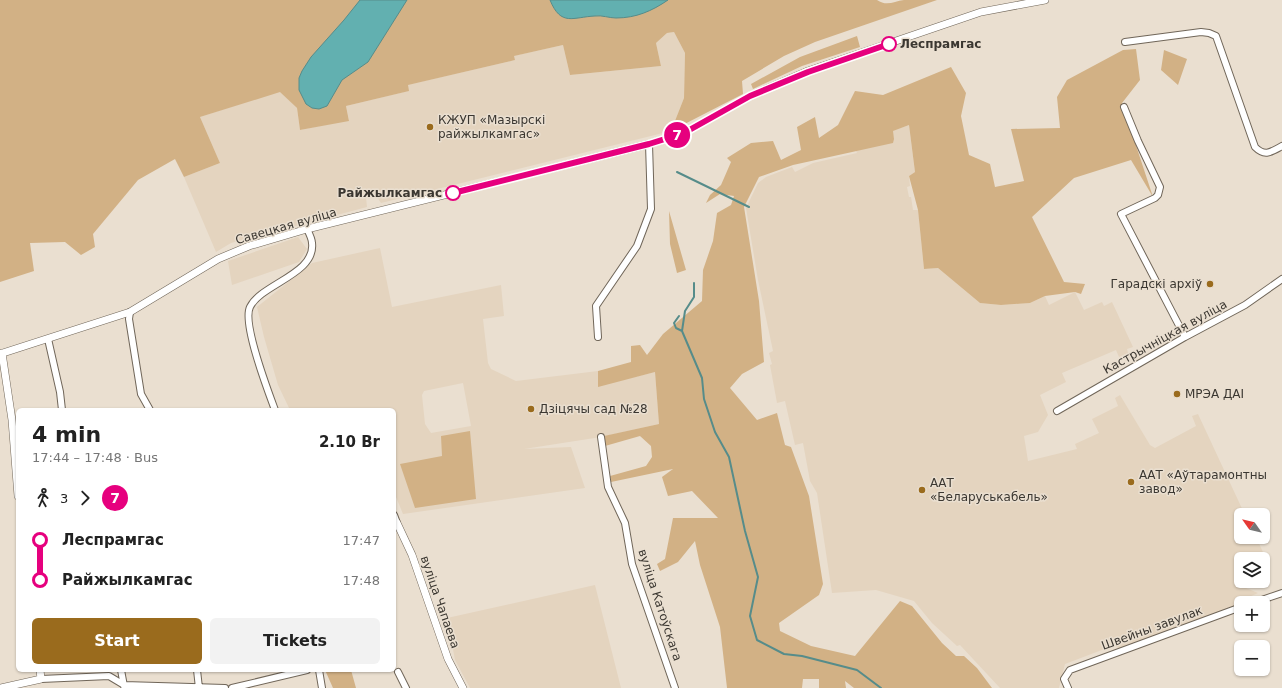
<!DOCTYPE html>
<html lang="en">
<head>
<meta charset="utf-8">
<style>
  :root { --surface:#fff; --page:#f2f2f2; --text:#222; --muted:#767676; --accent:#9a6b1d }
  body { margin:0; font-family:"DejaVu Sans",sans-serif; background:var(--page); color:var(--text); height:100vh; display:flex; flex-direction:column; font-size:15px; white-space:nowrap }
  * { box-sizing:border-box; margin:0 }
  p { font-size:13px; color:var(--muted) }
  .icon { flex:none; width:22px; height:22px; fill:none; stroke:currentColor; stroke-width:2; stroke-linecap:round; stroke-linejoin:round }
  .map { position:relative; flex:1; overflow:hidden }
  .sheet { position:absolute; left:16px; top:408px; width:380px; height:264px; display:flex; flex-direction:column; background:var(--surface); border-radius:6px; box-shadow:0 1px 3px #0004 }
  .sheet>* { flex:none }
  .badge { padding:0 8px; border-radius:13px; font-size:14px; line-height:26px }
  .needle { width:26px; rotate:304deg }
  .tools { position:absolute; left:1234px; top:508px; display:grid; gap:8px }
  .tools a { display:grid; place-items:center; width:36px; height:36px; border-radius:6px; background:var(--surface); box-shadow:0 1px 3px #0004; font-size:20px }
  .map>.badge { position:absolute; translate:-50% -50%; box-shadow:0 0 0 2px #fff }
  .legs { display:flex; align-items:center; gap:6px; height:44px; padding:0 16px; font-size:13px }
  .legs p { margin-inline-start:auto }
  .overview { display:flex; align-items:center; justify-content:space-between; height:68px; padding:0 16px }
  h1 { font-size:22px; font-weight:700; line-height:30px }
  .cta { display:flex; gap:8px; margin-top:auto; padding:8px 16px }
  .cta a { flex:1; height:46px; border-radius:6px; background:var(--accent); color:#fff; font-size:16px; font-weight:700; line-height:46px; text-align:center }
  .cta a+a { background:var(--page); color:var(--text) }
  ul { padding:0 16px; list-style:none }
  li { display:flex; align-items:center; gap:14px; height:40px; font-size:15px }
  li i { display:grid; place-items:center; width:6px; height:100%; margin:0 5px; background:currentColor }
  li i::after { content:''; width:10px; height:10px; margin:-5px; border:3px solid; border-radius:50%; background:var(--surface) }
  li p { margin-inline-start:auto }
  li:first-child i { background:linear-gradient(#0000 50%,currentColor 0) }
  li:last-child i { background:linear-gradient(currentColor 50%,#0000 0) }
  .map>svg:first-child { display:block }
  .built { fill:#e4d4bf; fill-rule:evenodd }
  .green { fill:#d2b185 }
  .water { fill:#62b0b0; stroke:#568c8a }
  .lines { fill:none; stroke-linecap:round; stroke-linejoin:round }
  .stream { stroke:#568c8a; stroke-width:2 }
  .minor-casing { stroke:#706659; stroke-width:8 }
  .tertiary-casing { stroke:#706659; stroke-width:8 }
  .minor { stroke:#fff; stroke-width:6 }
  .tertiary { stroke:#fff; stroke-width:7 }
  .line-1-casing { stroke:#fff; stroke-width:9 }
  .line-1 { stroke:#e6007e; stroke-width:6 }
  .stop-1-dot { fill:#fff; stroke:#e6007e; stroke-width:2 }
  .poi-dot { fill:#9a6b1d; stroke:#eadfd0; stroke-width:1.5 }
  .labels { text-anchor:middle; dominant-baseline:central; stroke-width:3; stroke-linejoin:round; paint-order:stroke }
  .stop-label { font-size:12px; font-weight:bold; fill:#3b3731; stroke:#eadfd0; text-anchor:start }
  .poi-label { font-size:12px; fill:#3b3731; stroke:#eadfd0; text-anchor:start }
  .street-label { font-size:12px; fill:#3b3731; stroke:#eadfd0 }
</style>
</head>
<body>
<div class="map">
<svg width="1282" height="688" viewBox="0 0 1282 688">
  <rect width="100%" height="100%" fill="#eadfd0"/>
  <path class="built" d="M674,32L685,53L684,98L671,131L381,203L375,194L366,197L367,207L231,243L216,252L184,177L220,163L200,117L280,91L297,108L300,130L349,120L346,106L408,91L407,85L515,60L513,56L563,45L570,75L661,66L656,43L667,33Z
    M909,125L915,172L909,176L910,186L907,187L909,197H911L913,210H918L924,269L938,268L980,303L1001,305L1030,303L1045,296L1049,305L1075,292L1084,310L1102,302L1104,306L1112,302L1133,347L1127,349L1128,353L1119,357L1116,350L1062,373L1066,382L1040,395L1048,415L1038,432L1024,436L1028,461L1077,449L1075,444L1099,433L1092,419L1118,406L1115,398L1120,395L1150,445L1155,448L1196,426L1192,416L1198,414L1245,515H1241V537H1256L1267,561L1263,563V559H1241V573L1239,575L1241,581L1246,588L1258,593L1249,597L1247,601L1119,649L1115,645L1065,664L1059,688H1000L960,645L957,646L932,623L914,601L876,590L832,593L817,493L810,481L803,443L795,445L785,401L777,403L770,365L772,364L769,353L773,351L758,280L746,208L758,183L766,177L792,167L795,172L813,163L857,153L856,151L894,139L892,131Z
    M298,237L307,249L299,262L232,285L228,261Z
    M380,248L392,307L501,285L504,316L483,319L488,363L491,369L516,381L598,371V386L655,372L659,424L601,437L524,449L571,447L585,488L403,514L394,492V410H290L278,385L264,337L257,307L312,263ZM463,383L471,426L431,433L425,424L422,395L424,391Z
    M595,585L621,688H470L455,660L447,618Z"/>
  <path class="green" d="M0,0H877C887,7 894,1 904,0C915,0 927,0 937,0L815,42L784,56L742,81L743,94L671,131L684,98L685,53L674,32L667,33L656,43L661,66L570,75L563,45L514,56L515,60L408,85L409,91L346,106L349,121L300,130L297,108L280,92L200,117L220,163L184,177L175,159L138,180L93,234L95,247L81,255L65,242L30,243L34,271L0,282Z
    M857,36L860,47L802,66L753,89L751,84L800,57Z
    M1136,49L1140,80L1122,103L1153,197L1131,160L1074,178L1032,217L1064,282L1085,284L1081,294L1075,292L1045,296L1030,303L1001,305L980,303L938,268L924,269L918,210L909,176L915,172L909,125L893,131L894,139L893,143L793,165L759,177L744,207L759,301L764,362L742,374L730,388L757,420L777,413L785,445L791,447L809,496L823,584L819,595L779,623L780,631L811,646L855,656L900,601L912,606L942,643L956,656H964L977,668L992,688H854L845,681L846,688H819V679H803L802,688H727L720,627L700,565L695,541L678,562L660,571L657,564L665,559L673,518H718L692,491L668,496L662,477L673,469L611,482L610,476L646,466L652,457L651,446L640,436L605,446L604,436L659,424L655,372L598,387V371L631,362V346L640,345L647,355L663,334L702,301L703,270L713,241L717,213L731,205L734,196L720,194L706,203L710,195L721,185L731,162L727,158L751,143L773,141L781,160L801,150L797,127L815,117L819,138L838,125L855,91L883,95L951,67L966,93L961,116L969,155L990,164L995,187L1024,181L1011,129L1060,128L1057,97L1067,80L1123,50Z
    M1164,50L1187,59L1178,85L1161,70Z
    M669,211L686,270L677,273L670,244Z
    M470,431L476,499L415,508L400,464L442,456L441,436Z
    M325,670H351L356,688H333Z"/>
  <path class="water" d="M360,0H407L368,62L342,80L327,106L319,109L312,108L306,104L299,90V78L302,71L311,57L344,20Z
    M550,0H668C652,11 636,18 616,18C609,18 602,15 595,16C573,17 561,27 550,0Z"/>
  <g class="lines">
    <path class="stream" d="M677,172L749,207
      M694,283V297L685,311L682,331L702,378L704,399L715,432L729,457L745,531L758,577L750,616L757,640L784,654L802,656L857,670L881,688
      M679,316L674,323L676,328L682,331"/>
    <defs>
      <path id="minor" d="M1125,42L1201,32L1209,33L1216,36L1255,147C1265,157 1271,152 1282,146
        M1124,107L1138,141L1160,187L1158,195L1155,198L1121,214L1185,337
        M130,312L129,319L141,394L150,410
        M598,337L596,306L637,246L651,209L649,144
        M48,339L60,392L62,410
        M275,410C268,391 242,323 250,307C261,284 316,274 312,243C312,239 309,233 307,229
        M1057,411L1185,337L1245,305L1282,279
        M601,437L608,487L625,523L632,564L675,688
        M394,515L397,523
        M1253,603L1282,593
        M121,670L124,686
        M197,670L199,688
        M319,670L322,688
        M398,672L406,688
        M41,679L109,676L124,685L225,688
        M232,688L307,670
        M1068,688L1064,679L1070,670L1241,607"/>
      <path id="tertiary" d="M2,353L12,420L18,496
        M0,354L130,312L218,259L249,246L307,229L649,144L684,133L750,96L808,71L981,12L1045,0
        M397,523L412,555L448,659L463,688
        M1,688L41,679L40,670"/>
    </defs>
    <use href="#minor" class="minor-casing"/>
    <use href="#tertiary" class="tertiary-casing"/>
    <use href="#minor" class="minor"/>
    <use href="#tertiary" class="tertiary"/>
  </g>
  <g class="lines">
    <defs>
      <path id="line-1" d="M453,193L649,144L684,133L750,96L808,72L889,44"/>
    </defs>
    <use href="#line-1" class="line-1-casing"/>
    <use href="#line-1" class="line-1"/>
  </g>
  <g class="stop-1-dot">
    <circle cx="889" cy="44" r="7"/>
    <circle cx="453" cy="193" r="7"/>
  </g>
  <g class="poi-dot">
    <circle cx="430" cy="127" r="4"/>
    <circle cx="1210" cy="284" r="4"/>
    <circle cx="1177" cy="394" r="4"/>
    <circle cx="531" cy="409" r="4"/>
    <circle cx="1131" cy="482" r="4"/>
    <circle cx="922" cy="490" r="4"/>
  </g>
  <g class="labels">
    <g class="stop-label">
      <text x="900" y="44">Леспрамгас</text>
      <text x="442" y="193" text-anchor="end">Райжылкамгас</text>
    </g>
    <g class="poi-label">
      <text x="438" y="120">КЖУП «Мазырскі<tspan x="438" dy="14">райжылкамгас»</tspan></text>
      <text x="1202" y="284" text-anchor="end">Гарадскі архіў</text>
      <text x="1185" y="394">МРЭА ДАІ</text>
      <text x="539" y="409">Дзіцячы сад №28</text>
      <text x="1139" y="475">ААТ «Аўтарамонтны<tspan x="1139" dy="14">завод»</tspan></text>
      <text x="930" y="483">ААТ<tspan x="930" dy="14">«Беларуськабель»</tspan></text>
    </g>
    <g class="street-label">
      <text transform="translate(286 226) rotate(-16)">Савецкая вуліца</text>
      <text transform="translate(1165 337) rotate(-29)">Кастрычніцкая вуліца</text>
      <text transform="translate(440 602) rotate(71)">вуліца Чапаева</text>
      <text transform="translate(660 605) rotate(72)">вуліца Катоўскага</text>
      <text transform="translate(1152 628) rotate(-20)">Швейны завулак</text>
    </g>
  </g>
</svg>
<div class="tools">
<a><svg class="needle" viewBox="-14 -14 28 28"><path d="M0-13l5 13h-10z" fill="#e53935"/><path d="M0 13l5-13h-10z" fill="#767676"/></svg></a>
<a><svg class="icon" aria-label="layers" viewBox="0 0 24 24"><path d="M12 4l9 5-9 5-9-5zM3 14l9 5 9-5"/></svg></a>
<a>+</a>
<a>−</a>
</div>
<b class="badge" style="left:677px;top:135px;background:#e6007e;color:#fff">7</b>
<section class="sheet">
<div class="overview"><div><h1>4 min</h1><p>17:44 – 17:48 · Bus</p></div><b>2.10 Br</b></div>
<div class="legs"><svg class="icon" aria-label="walk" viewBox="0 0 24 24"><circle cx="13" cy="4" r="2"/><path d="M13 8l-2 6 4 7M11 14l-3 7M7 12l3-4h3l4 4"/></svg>3<svg class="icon" aria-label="forward" viewBox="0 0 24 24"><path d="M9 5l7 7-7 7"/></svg><b class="badge" style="background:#e6007e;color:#fff">7</b></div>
<ul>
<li><i style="color:#e6007e"></i><b>Леспрамгас</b><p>17:47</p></li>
<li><i style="color:#e6007e"></i><b>Райжылкамгас</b><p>17:48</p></li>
</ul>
<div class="cta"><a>Start</a><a>Tickets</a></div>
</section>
</div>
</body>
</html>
